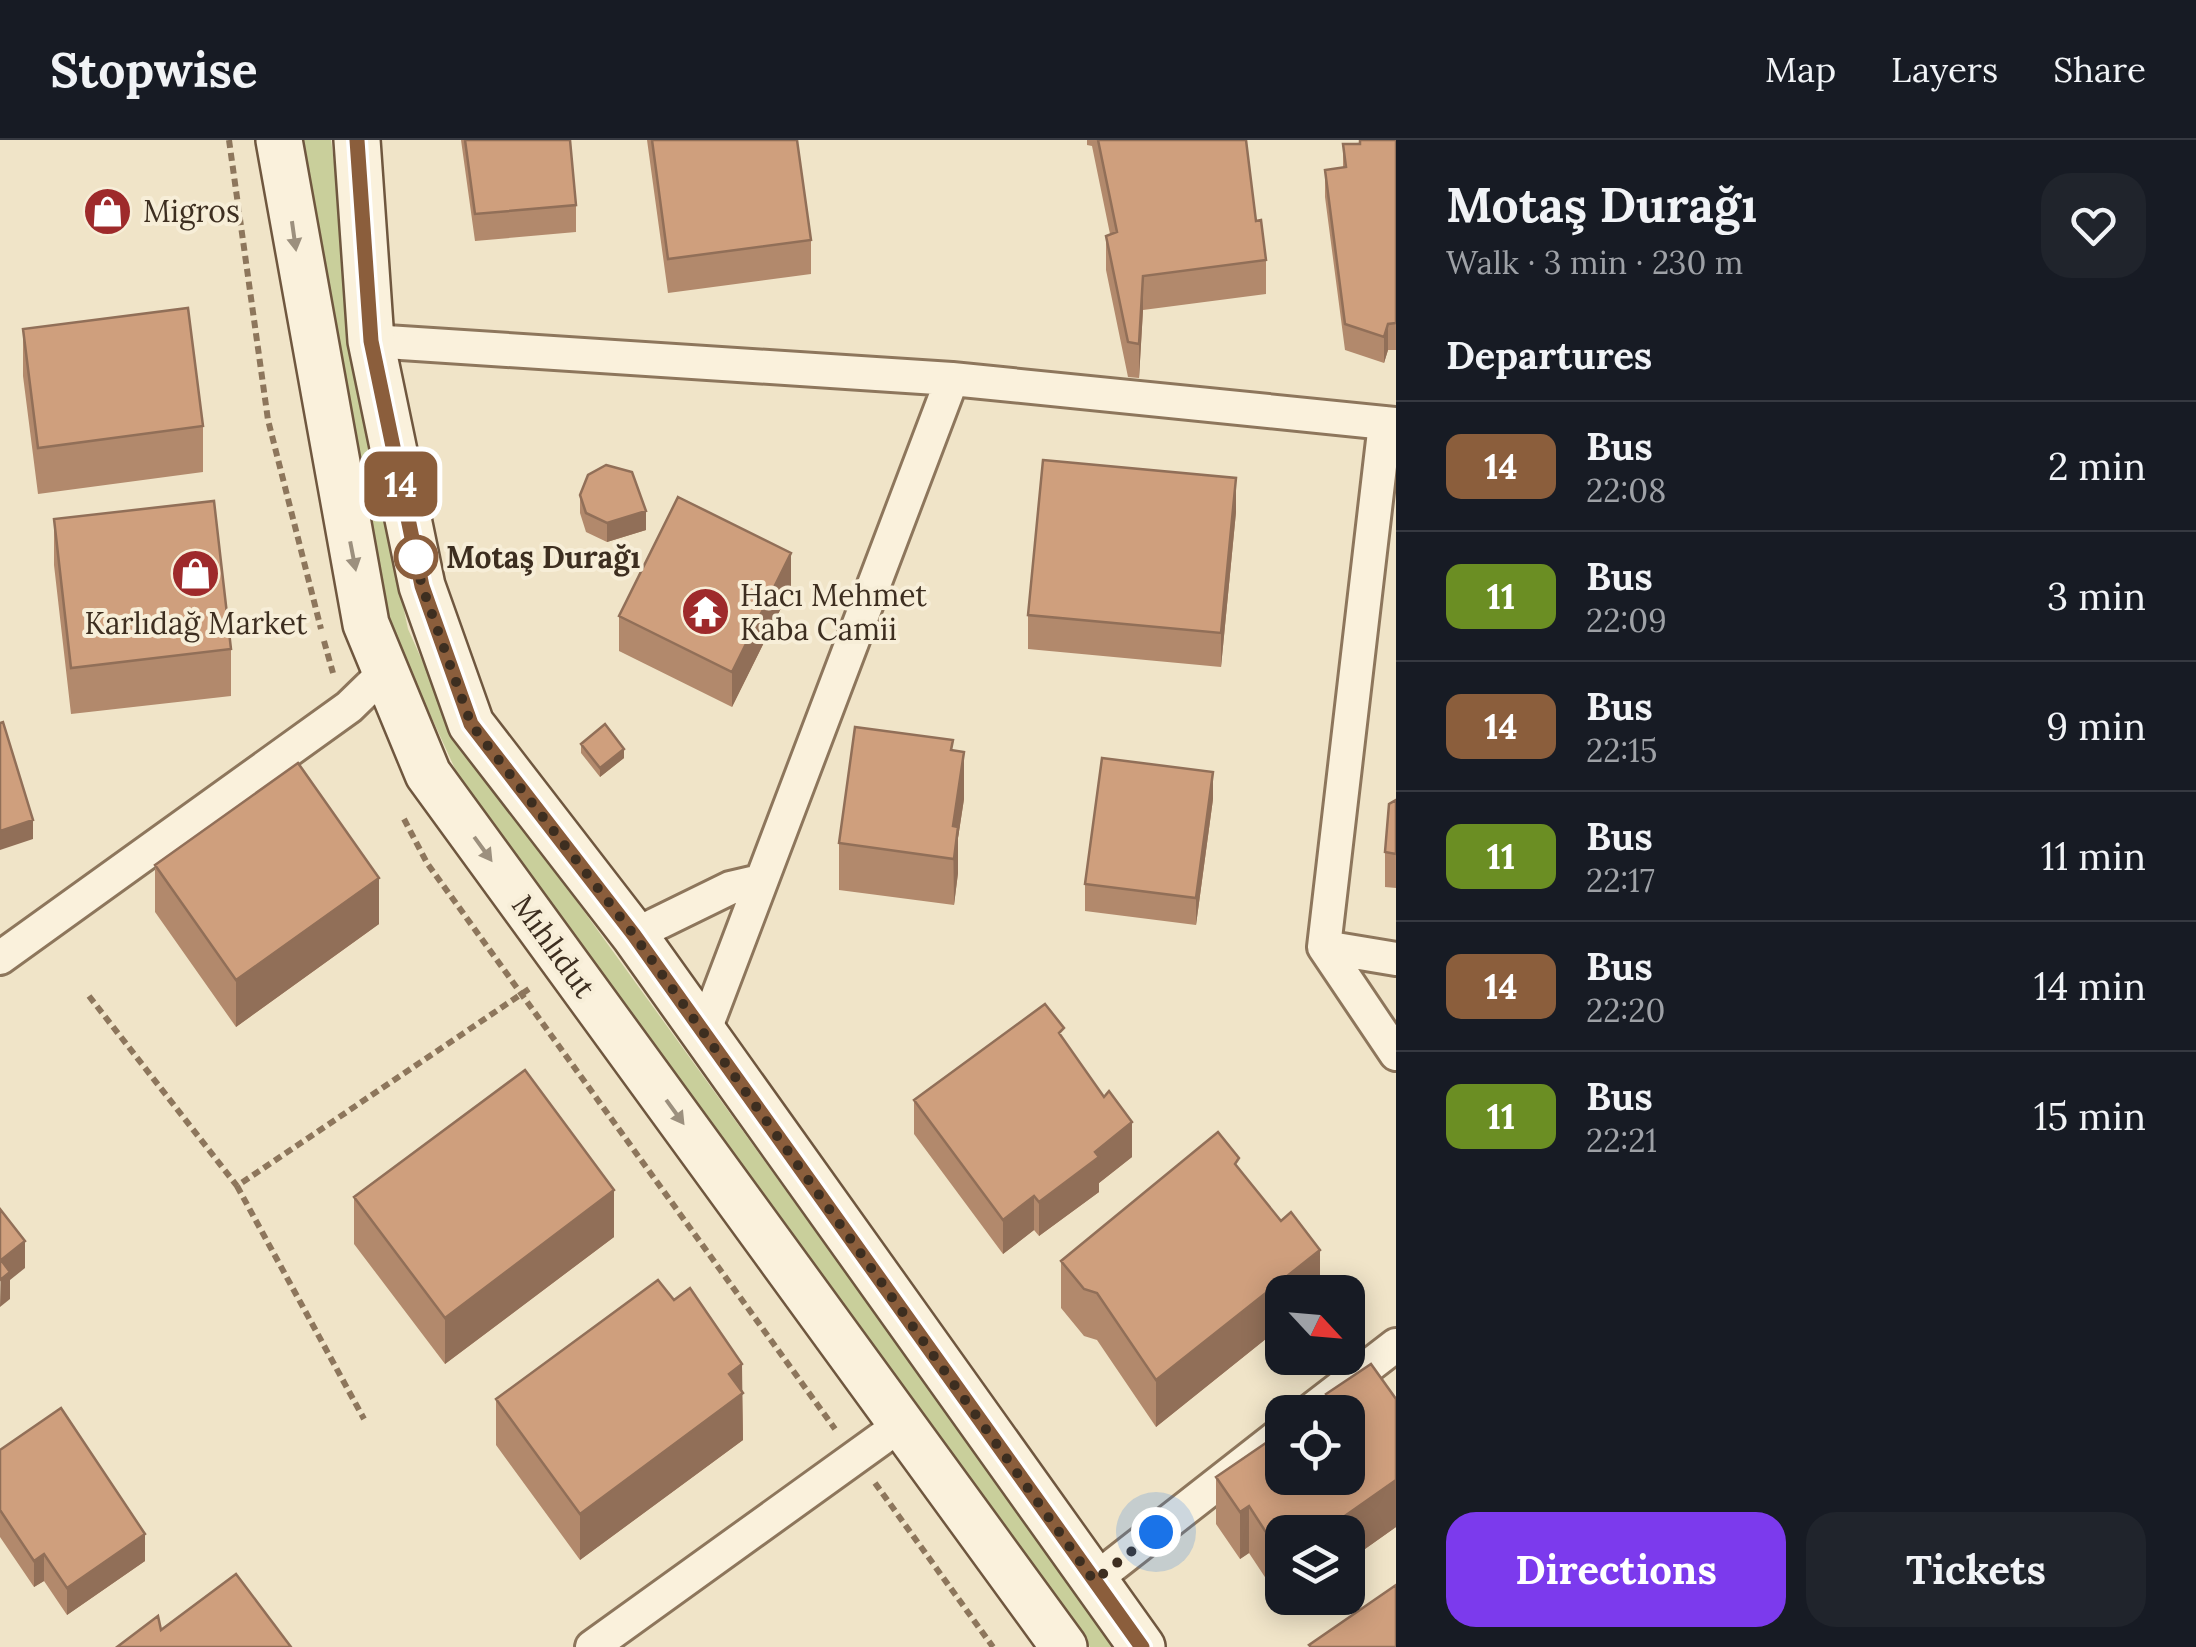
<!DOCTYPE html>
<html lang="en">
<head>
<meta charset="utf-8">
<style>
  :root { --surface:#171b24; --page:#20242c; --text:#f1f3f6; --muted:#9ea1a6; --line:#363941; --accent:#7c3aed }
  body { margin:0; font-family:Lora,serif; background:var(--page); color:var(--text); height:100vh; display:flex; flex-direction:column; font-size:38px; white-space:nowrap }
  * { box-sizing:border-box; margin:0 }
  p { font-size:32px; color:var(--muted) }
  .icon { flex:none; width:55px; height:55px; fill:none; stroke:currentColor; stroke-width:2; stroke-linecap:round; stroke-linejoin:round }
  .map { position:relative; flex:1; overflow:hidden }
  .details { display:flex; flex-direction:column; background:var(--surface); width:800px }
  .details>* { flex:none }
  .badge { padding:0 20px; border-radius:15px; font-size:35px; line-height:65px }
  .needle { width:65px; rotate:116deg }
  .controls { position:absolute; left:1265px; top:1135px; display:grid; gap:20px }
  .controls a { display:grid; place-items:center; width:100px; height:100px; border-radius:20px; background:var(--surface); box-shadow:0 5px 25px #0003; font-size:50px }
  .you { position:absolute; width:50px; height:50px; margin:-25px; border:8px solid #fff; border-radius:50%; background:#1a73e8; box-shadow:0 0 0 15px #1a73e833 }
  .map>.badge { position:absolute; translate:-50% -50%; box-shadow:0 0 0 5px #fff }
  h2 { padding:0 50px; font-size:38px; line-height:90px }
  .round { display:grid; place-items:center; flex:none; width:105px; height:105px; border-radius:30px; background:var(--page) }
  .overview { display:flex; align-items:center; justify-content:space-between; height:170px; padding:0 50px }
  h1 { font-size:48px; font-weight:700; line-height:75px }
  .button { display:flex; gap:20px; margin-top:auto; padding:20px 50px }
  .button a { flex:1; height:115px; border-radius:30px; background:var(--accent); color:#fff; font-size:40px; font-weight:700; line-height:115px; text-align:center }
  .button a+a { background:var(--page); color:var(--text) }
  ul { padding:0; list-style:none }
  li { display:flex; align-items:center; gap:30px; height:130px; padding:0 50px; border-top:2px solid var(--line) }
  li div { flex:1 }
  li b { display:block; font-size:38px }
  li em { font-style:normal }
  li .badge { min-width:110px; font-weight:700; text-align:center }
  header { display:flex; align-items:center; gap:60px; box-sizing:border-box; height:140px; padding:0 50px; background:var(--surface); border-bottom:2px solid var(--line) }
  header strong { font-size:48px }
  nav { display:flex; gap:55px; margin-inline-start:auto; font-size:35px }
  main { display:flex; flex:1; min-height:0 }
  .map>svg:first-child { display:block }
  .green { fill:#c9cf9b }
  .lines { fill:none; stroke-linecap:round; stroke-linejoin:round }
  .street-casing { stroke:#8d765c; stroke-width:38 }
  .secondary-casing { stroke:#6f573f; stroke-width:50 }
  .path { stroke:#8d765c; stroke-width:6; stroke-dasharray:8 5; stroke-linecap:butt }
  .street { stroke:#faf1dc; stroke-width:32 }
  .secondary { stroke:#faf1dc; stroke-width:45 }
  .wall { fill:#b2896c }
  .shaded-wall { fill:#916f58 }
  .building { fill:#cf9f7d; stroke:#916f58; stroke-width:2.5 }
  .oneway { fill:#9c907e }
  .line-casing { stroke:#fff; stroke-width:22 }
  .line { stroke:#8b5e3c; stroke-width:15 }
  .walk { stroke:#3d2e20; stroke-width:10; stroke-dasharray:0 18 }
  .stop-dot { fill:#fff; stroke:#8b5e3c; stroke-width:5 }
  .labels { text-anchor:middle; dominant-baseline:central; stroke-width:8; stroke-linejoin:round; paint-order:stroke }
  .poi-label { font-size:30px; fill:#3d2e20; stroke:#f7eed8; text-anchor:start }
  .stop-label { font-size:30px; font-weight:bold; fill:#3d2e20; stroke:#f7eed8; text-anchor:start }
  .street-label { font-size:30px; fill:#3d2e20; stroke:#f7eed8 }
</style>
</head>
<body>
<header>
<strong>Stopwise</strong>
<nav><a>Map</a><a>Layers</a><a>Share</a></nav>
</header>
<main>
<div class="map">
<svg width="1396" height="1507" viewBox="0 0 1396 1507">
  <rect width="100%" height="100%" fill="#f0e4c8"/>
  <path class="green" d="M302,0H331L377,343L408,489L441,563L497,651L1116,1507H1090L461,642L388,482Z"/>
  <g class="lines">
    <defs>
      <path id="street" d="M371,201L952,239L1396,284
        M1385,283L1324,807L1396,914
        M634,795L730,748L760,741
        M1324,807L1396,819
        M0,818L349,567L384,533
        M703,895L952,239
        M1309,1272L1396,1205
        M1093,1441L1282,1293
        M592,1507L903,1283"/>
      <path id="secondary" d="M279,0L366,484L428,634L1064,1507
        M357,0L371,201L422,446L471,584L634,795L1142,1507"/>
    </defs>
    <use href="#street" class="street-casing"/>
    <use href="#secondary" class="secondary-casing"/>
    <path class="path" d="M229,0L268,280L321,489
      M324,501L333,533
      M404,679L427,723L835,1289
      M89,856L237,1046L532,847
      M237,1046L364,1279
      M875,1343L993,1507"/>
    <use href="#street" class="street"/>
    <use href="#secondary" class="secondary"/>
  </g>
  <path class="wall" d="M461,0H570L576,65V92L475,101Z
    M647,0H797L811,100V134L668,153Z
    M1087,0H1246L1256,81L1266,120V154L1143,170L1139,238L1128,237L1106,130V96L1110,94L1092,6L1087,5Z
    M1396,0V210H1388L1384,223L1345,210L1325,57V30L1343,28V4Z
    M23,189L203,286V332L38,354L23,236Z
    M580,355L646,390L607,402L586,392L580,373Z
    M1236,372L1221,527L1028,509V475Z
    M54,379L231,509V556L71,574L54,425Z
    M791,448L732,567L619,511V476Z
    M581,604L624,618L600,637L581,613Z
    M953,611L964,659L958,698V733L954,765L839,750V703Z
    M1213,659L1196,785L1085,771V744Z
    M1396,660V748L1385,747V712Z
    M155,725L379,784L236,887L155,772Z
    M1064,900L1132,1017L1099,1043V1052L1039,1096L1034,1090L1003,1114L914,994V960Z
    M1239,1028L1320,1152H1282V1186L1156,1287L1097,1200L1084,1196L1061,1168V1121Z
    M354,1057L614,1097L445,1224L354,1104Z
    M674,1160L742,1252L743,1300L580,1420L496,1305V1259Z
    M1326,1254L1396,1259V1387L1348,1421V1392H1282V1458H1296L1284,1466L1249,1413L1240,1419L1216,1384V1337L1326,1262Z
    M0,1310L145,1421L67,1475L44,1441L34,1447L0,1397Z"/>
  <path class="shaded-wall" d="M1143,136V170L1139,238V204Z
    M1388,184V210L1384,223V197Z
    M1236,338V372L1221,527V493Z
    M646,371V390L607,402V383Z
    M791,413V448L732,567V532Z
    M624,609V618L600,637V628Z
    M964,612V659L958,698V733L954,765L953,686Z
    M1213,632V659L1196,785V758Z
    M33,680V699L0,710V691Z
    M379,738V784L236,887V840Z
    M1132,982V1017L1099,1043V1052L1039,1096V1062L1095,1012Z
    M614,1050V1097L445,1224V1178Z
    M1034,1056V1090L1003,1114V1080Z
    M25,1101V1128L10,1140V1159L0,1167L1,1120Z
    M1320,1110V1152H1282V1186L1156,1287V1240Z
    M742,1224L743,1300L580,1420V1374L729,1234Z
    M1396,1340V1387L1348,1421V1392H1322Z
    M1249,1366V1413L1240,1419V1372Z
    M145,1394V1421L67,1475V1448Z
    M44,1414V1441L34,1447V1421Z
    M1284,1458H1296L1284,1466Z"/>
  <path class="building" d="M465,0H570L576,65L475,74Z
    M652,0H797L811,100L668,119Z
    M1098,0H1246L1256,81L1261,80L1266,120L1143,136L1139,204L1128,202L1106,96L1117,92Z
    M1360,0H1396V183L1388,184L1384,197L1345,184L1325,30L1346,27L1343,4H1360Z
    M188,168L203,286L38,308L23,189Z
    M1043,320L1236,338L1221,493L1028,475Z
    M606,325L632,332L646,371L607,383L586,373L580,355L588,335Z
    M678,357L791,413L732,532L619,476Z
    M214,361L231,509L71,528L54,379Z
    M3,582L33,680L0,691V583Z
    M605,584L624,609L600,628L581,604Z
    M855,587L953,600L951,610L964,612L953,686L958,687L954,719L839,703Z
    M1102,618L1213,632L1196,758L1085,744Z
    M298,623L379,738L236,840L155,725Z
    M1396,660V714L1385,712L1389,664Z
    M1045,864L1064,888L1059,893L1104,957L1109,951L1132,982L1095,1012L1099,1017L1039,1062L1034,1056L1003,1080L914,960Z
    M525,930L614,1050L445,1178L354,1057Z
    M1218,992L1239,1018L1235,1024L1281,1081L1291,1072L1320,1110L1156,1240L1097,1153L1084,1149L1061,1121Z
    M0,1069L25,1101L1,1120L10,1132L0,1140Z
    M658,1140L674,1160L690,1148L742,1224L729,1234L743,1253L580,1374L496,1259Z
    M1371,1224L1396,1259V1340L1322,1392H1282V1417L1249,1366L1240,1372L1216,1337L1282,1292V1338H1348V1272H1311L1330,1260L1326,1254Z
    M61,1268L145,1394L67,1448L44,1414L34,1421L0,1370V1310Z
    M236,1434L291,1507H117L158,1476L161,1490Z
    M1396,1445V1507H1311L1309,1505Z"/>
  <defs><path id="oneway-solid" d="M-6-.8H1V-3.2L6.5 0L1 3.2V.8H-6Z" transform="scale(2.5)"/></defs>
  <g class="oneway">
    <use href="#oneway-solid" transform="translate(294 96) rotate(82)"/>
    <use href="#oneway-solid" transform="translate(353 416) rotate(79)"/>
    <use href="#oneway-solid" transform="translate(483 709) rotate(54)"/>
    <use href="#oneway-solid" transform="translate(675 972) rotate(54)"/>
  </g>
  <g class="lines">
    <defs>
      <path id="line" d="M357,0L371,201L422,446L471,584L634,795L1142,1507"/>
    </defs>
    <use href="#line" class="line-casing"/>
    <use href="#line" class="line"/>
    <path class="walk" d="M416,417L414,411L422,446L471,584L634,795L1094,1441L1156,1392"/>
  </g>
  <defs>
    <symbol id="shop-disc" viewBox="-11 -11 22 22"><circle r="9.5" fill="#9e2a2b" stroke="#f7eed8"/><path d="M-5-2.5h2.3a2.7 3.5 0 0 1 5.4 0H5L5.5 6h-11ZM-1.5-2.5h3a1.5 2.3 0 0 0-3 0Z" fill="#fff"/></symbol>
    <symbol id="temple-disc" viewBox="-11 -11 22 22"><circle r="9.5" fill="#9e2a2b" stroke="#f7eed8"/><path d="M0-6L5-2H3V0L6.5 2.5H4V6H1.5V3h-3V6H-4V2.5H-6.5L-3 0V-2H-5Z" fill="#fff"/></symbol>
  </defs>
  <g fill-rule="evenodd">
    <use href="#shop-disc" x="80" y="44" width="55" height="55"/>
    <use href="#shop-disc" x="168" y="406" width="55" height="55"/>
    <use href="#temple-disc" x="678" y="444" width="55" height="55"/>
  </g>
  <circle class="stop-dot" cx="416" cy="417" r="20"/>
  <g class="labels">
    <g class="poi-label">
      <text x="143" y="71">Migros</text>
      <text x="740" y="455">Hacı Mehmet<tspan x="740" dy="34">Kaba Camii</tspan></text>
      <text x="196" y="483" text-anchor="middle">Karlıdağ Market</text>
    </g>
    <g class="stop-label">
      <text x="446" y="417">Motaş Durağı</text>
    </g>
    <g class="street-label">
      <text transform="translate(554 806) rotate(54)">Mıhlıdut</text>
    </g>
  </g>
</svg>
<div class="controls">
<a><svg class="needle" viewBox="-14 -14 28 28"><path d="M0-13l5 13h-10z" fill="#e53935"/><path d="M0 13l5-13h-10z" fill="#9ea1a6"/></svg></a>
<a><svg class="icon" aria-label="locate" viewBox="0 0 24 24"><circle cx="12" cy="12" r="6"/><path d="M12 2v4M12 18v4M2 12h4M18 12h4"/></svg></a>
<a><svg class="icon" aria-label="layers" viewBox="0 0 24 24"><path d="M12 4l9 5-9 5-9-5zM3 14l9 5 9-5"/></svg></a>
</div>
<div class="you" style="left:1156px;top:1392px"></div>
<b class="badge" style="left:401px;top:344px;background:#8b5e3c;color:#fff">14</b>
</div>
<section class="details">
<div class="overview"><div><h1>Motaş Durağı</h1><p>Walk · 3 min · 230 m</p></div><a class="round"><svg class="icon" aria-label="heart" viewBox="0 0 24 24"><path d="M12 20l-8-8c-3-5 5-10 8-4 3-6 11-1 8 4z"/></svg></a></div>
<h2>Departures</h2>
<ul>
<li><span class="badge" style="background:#8b5e3c;color:#fff">14</span><div><b>Bus</b><p>22:08</p></div><em>2 min</em></li>
<li><span class="badge" style="background:#6b8e23;color:#fff">11</span><div><b>Bus</b><p>22:09</p></div><em>3 min</em></li>
<li><span class="badge" style="background:#8b5e3c;color:#fff">14</span><div><b>Bus</b><p>22:15</p></div><em>9 min</em></li>
<li><span class="badge" style="background:#6b8e23;color:#fff">11</span><div><b>Bus</b><p>22:17</p></div><em>11 min</em></li>
<li><span class="badge" style="background:#8b5e3c;color:#fff">14</span><div><b>Bus</b><p>22:20</p></div><em>14 min</em></li>
<li><span class="badge" style="background:#6b8e23;color:#fff">11</span><div><b>Bus</b><p>22:21</p></div><em>15 min</em></li>
</ul>
<div class="button"><a>Directions</a><a>Tickets</a></div>
</section>
</main>
</body>
</html>
